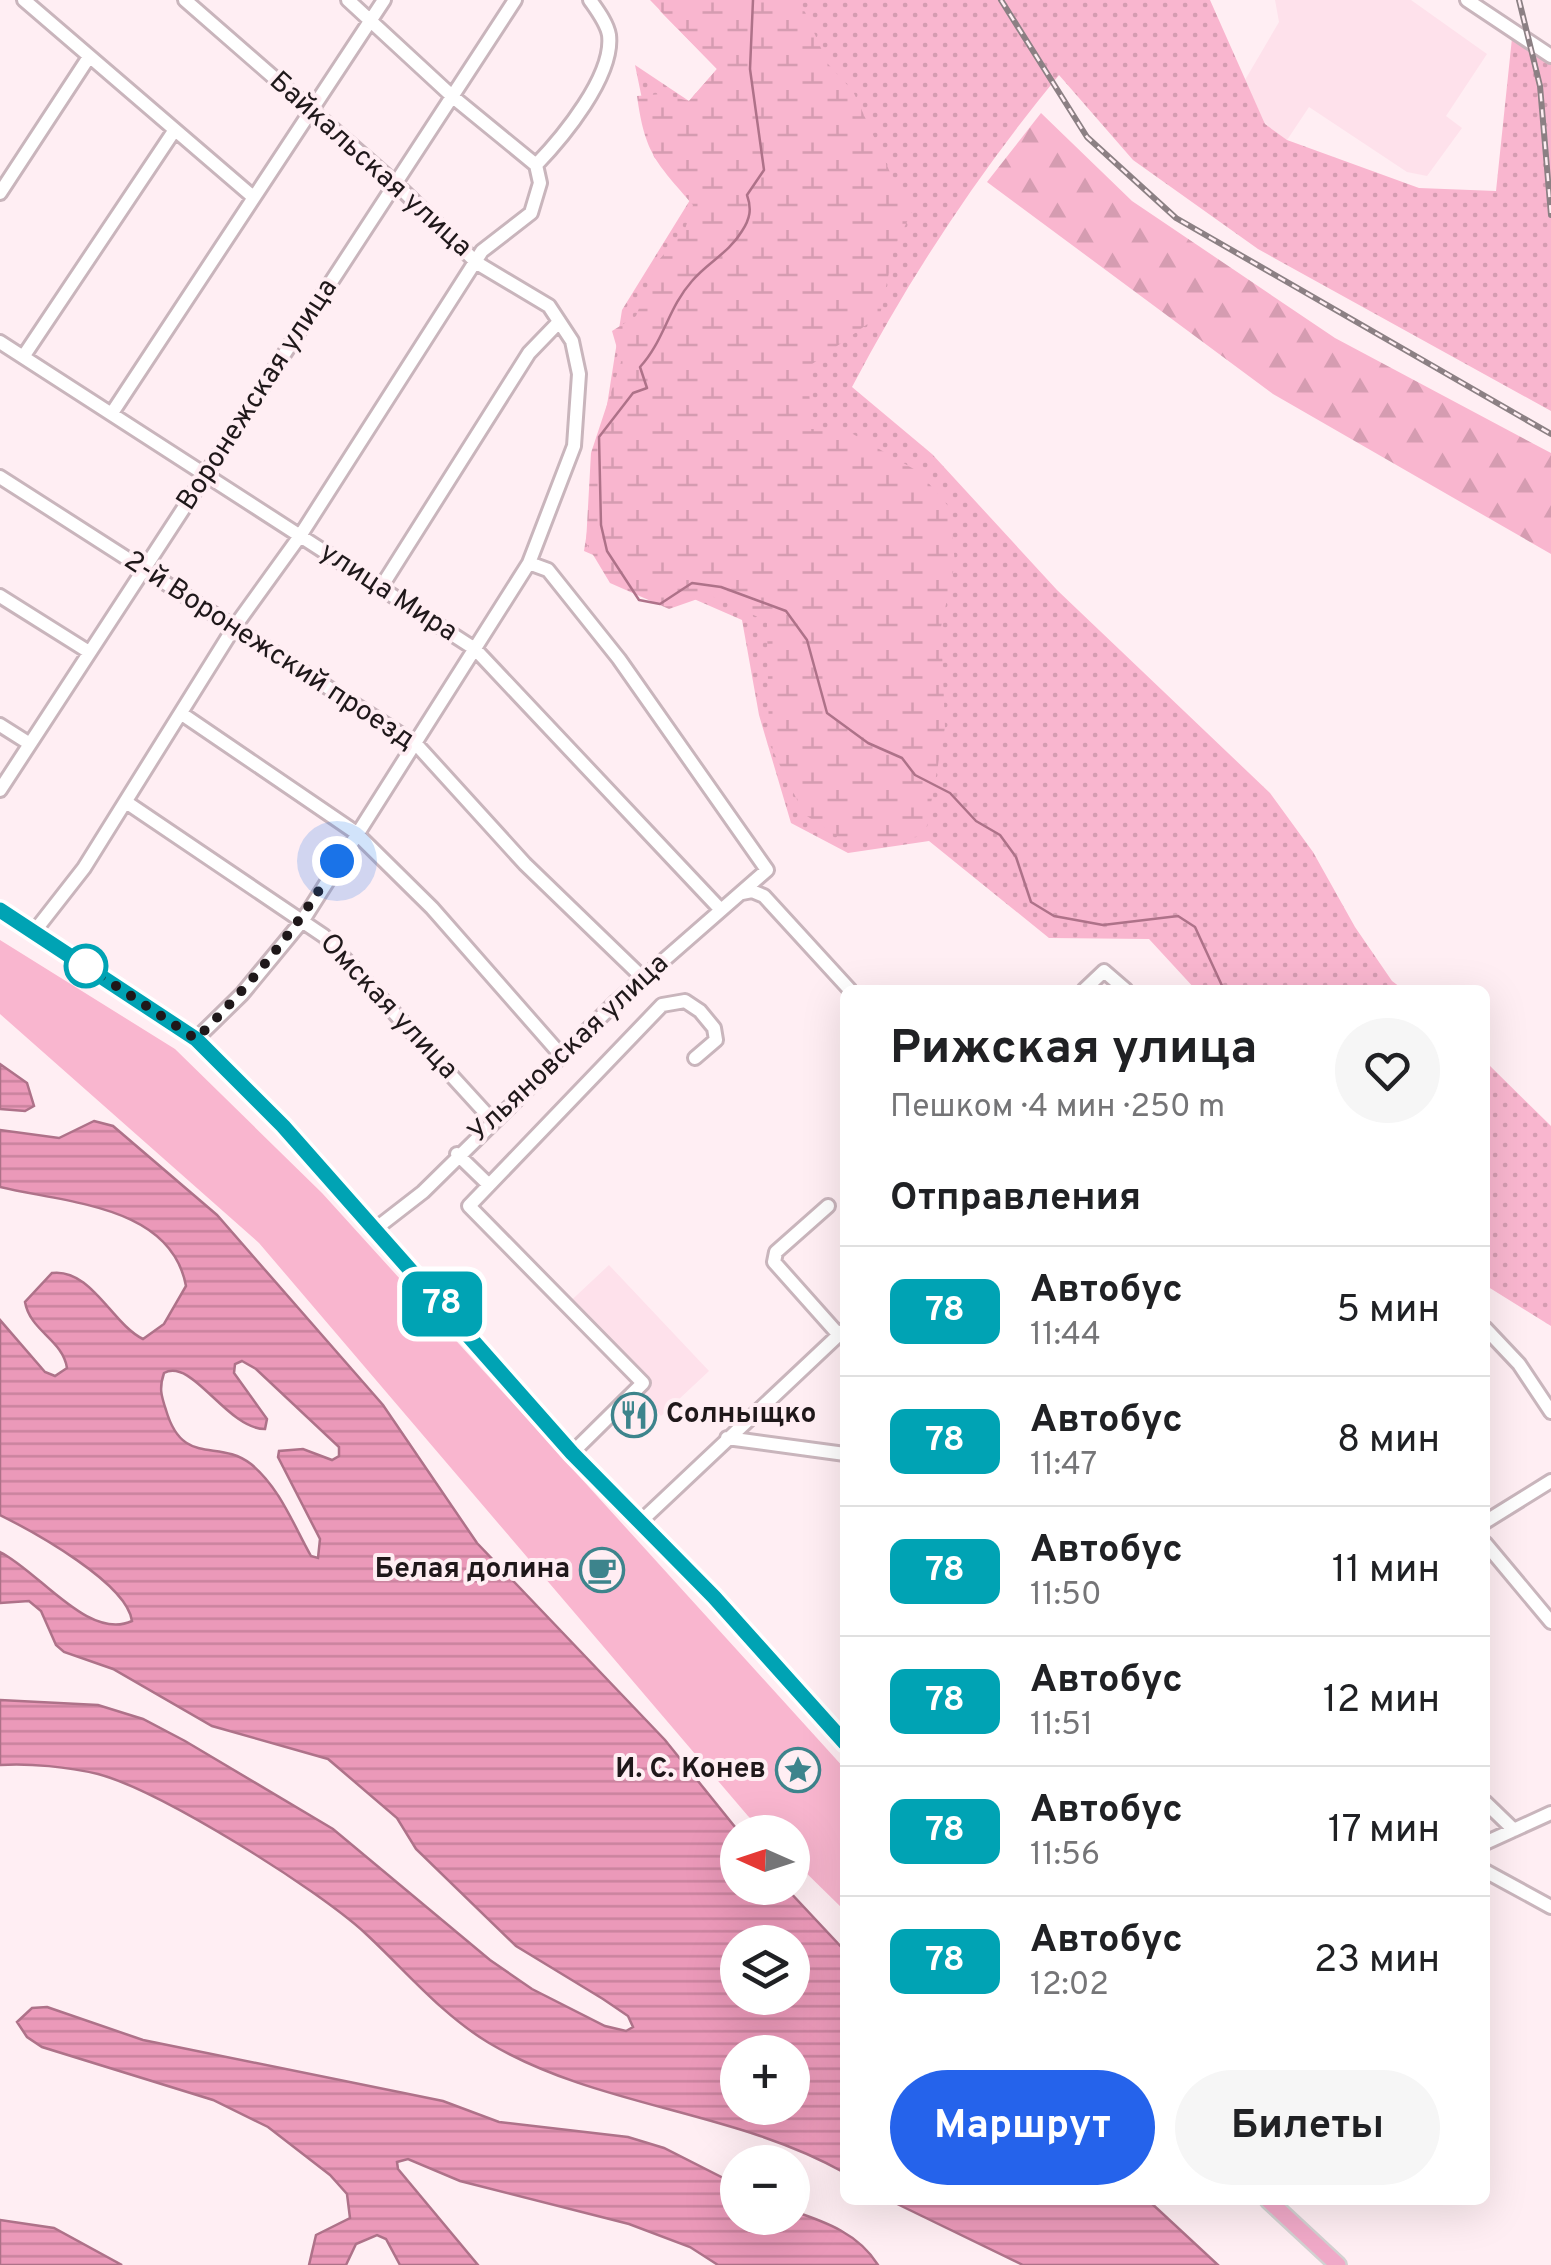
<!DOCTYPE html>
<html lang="ru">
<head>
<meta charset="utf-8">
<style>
  :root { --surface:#fff; --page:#f6f6f6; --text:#202124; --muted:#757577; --line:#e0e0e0; --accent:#2563eb }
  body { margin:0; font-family:Overpass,sans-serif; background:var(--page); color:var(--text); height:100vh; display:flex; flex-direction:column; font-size:38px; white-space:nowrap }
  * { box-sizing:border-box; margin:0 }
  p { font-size:32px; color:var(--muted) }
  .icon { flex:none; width:55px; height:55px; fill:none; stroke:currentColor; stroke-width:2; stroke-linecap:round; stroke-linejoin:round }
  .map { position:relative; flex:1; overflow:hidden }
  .panel { position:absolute; left:840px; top:985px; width:650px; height:1220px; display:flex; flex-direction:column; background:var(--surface); border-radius:15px; box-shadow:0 10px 40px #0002 }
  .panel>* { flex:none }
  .badge { padding:0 20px; border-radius:15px; font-size:35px; line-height:65px }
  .needle { width:65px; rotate:273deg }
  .fabs { position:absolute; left:720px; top:1815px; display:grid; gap:20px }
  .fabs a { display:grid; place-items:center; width:90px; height:90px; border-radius:50%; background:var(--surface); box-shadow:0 10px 40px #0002; font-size:50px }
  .you { position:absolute; width:50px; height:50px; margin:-25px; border:8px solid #fff; border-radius:50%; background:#1a73e8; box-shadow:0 0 0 15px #1a73e833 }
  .map>.badge { position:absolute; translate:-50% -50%; box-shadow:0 0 0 5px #fff }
  h2 { padding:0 50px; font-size:38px; line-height:90px }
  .round { display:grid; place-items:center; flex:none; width:105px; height:105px; border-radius:52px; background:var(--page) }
  .summary { display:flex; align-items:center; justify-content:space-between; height:170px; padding:0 50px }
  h1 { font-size:48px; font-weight:700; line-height:75px }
  .button { display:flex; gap:20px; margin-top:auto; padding:20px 50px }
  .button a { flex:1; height:115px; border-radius:60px; background:var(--accent); color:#fff; font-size:40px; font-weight:700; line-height:115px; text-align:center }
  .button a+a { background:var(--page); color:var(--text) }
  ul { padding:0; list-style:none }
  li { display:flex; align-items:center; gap:30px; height:130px; padding:0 50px; border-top:2px solid var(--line) }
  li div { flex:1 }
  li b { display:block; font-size:38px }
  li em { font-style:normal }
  li .badge { min-width:110px; font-weight:700; text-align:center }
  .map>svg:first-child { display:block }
  .built { fill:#fee1eb }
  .grass { fill:url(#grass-dots) }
  .forest { fill:url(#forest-firs) }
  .wetland { fill:url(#wetland-marsh) }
  .park { fill:#f9b6cf }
  .water { fill:url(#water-rules); stroke:#ae7289; stroke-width:2.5; fill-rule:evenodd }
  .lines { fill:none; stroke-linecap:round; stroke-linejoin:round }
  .stream { stroke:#ae7289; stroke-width:2.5 }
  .minor-casing { stroke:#c9b5bc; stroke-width:18 }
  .major-casing { stroke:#d2d1d1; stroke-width:20 }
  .minor { stroke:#fff; stroke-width:12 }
  .major { stroke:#f0a9c8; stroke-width:15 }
  .rail-casing { stroke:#8c8084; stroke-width:6 }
  .rail { stroke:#ffeef3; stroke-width:2.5; stroke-dasharray:8; stroke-linecap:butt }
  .line-casing { stroke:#fff; stroke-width:22 }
  .line { stroke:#00a3b4; stroke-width:15 }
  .walk { stroke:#1f181a; stroke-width:10; stroke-dasharray:0 18 }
  .stop-dot { fill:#fff; stroke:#00a3b4; stroke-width:5 }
  .labels { text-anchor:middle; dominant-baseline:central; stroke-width:8; stroke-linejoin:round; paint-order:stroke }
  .street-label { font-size:28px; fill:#1f181a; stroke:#ffeef3 }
  .poi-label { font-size:28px; font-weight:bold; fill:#1f181a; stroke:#ffeef3; text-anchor:end }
</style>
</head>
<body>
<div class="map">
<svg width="1551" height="2265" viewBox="0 0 1551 2265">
  <defs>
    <pattern id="grass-dots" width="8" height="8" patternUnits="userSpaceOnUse" patternTransform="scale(2.5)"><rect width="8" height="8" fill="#f9b6cf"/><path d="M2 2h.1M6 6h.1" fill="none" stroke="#d59cb1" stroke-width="1.8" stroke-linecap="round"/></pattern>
    <pattern id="forest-firs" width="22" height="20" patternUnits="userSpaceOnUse" patternTransform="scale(2.5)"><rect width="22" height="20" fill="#f9b6cf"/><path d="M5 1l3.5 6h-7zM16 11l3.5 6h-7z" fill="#d59cb1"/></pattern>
    <pattern id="wetland-marsh" width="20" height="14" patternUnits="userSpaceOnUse" patternTransform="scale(2.5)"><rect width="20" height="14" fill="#f9b6cf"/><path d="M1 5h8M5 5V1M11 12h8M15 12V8" fill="none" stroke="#d59cb1"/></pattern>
    <pattern id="water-rules" width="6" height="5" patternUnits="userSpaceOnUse" patternTransform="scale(2.5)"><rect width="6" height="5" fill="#eb99b9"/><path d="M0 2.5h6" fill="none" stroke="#c9839e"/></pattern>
  </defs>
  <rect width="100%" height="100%" fill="#ffeef3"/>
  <path class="built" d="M1275,0H1411L1487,54L1446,116L1462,128L1427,176L1407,172L1309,107L1287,140L1265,124L1245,80L1279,22Z
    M609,1265L709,1371L661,1416L561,1310Z"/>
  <path class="grass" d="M657,0H1210L1265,124L1287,140L1419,188L1496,191L1512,38L1551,59V411L1258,249L1133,160L1059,75C980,171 910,276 852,387L932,454L1057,590L1270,793L1313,852L1355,927L1392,981L1404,990H1196L1149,939L1049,938L929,841L848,853L791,823L759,715L742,620L584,551L622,310L690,200L654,157L635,65L689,101L717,69L660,11Z
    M1485,1061L1551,1126V1326L1485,1285Z"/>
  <path class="forest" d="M1041,113L1132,201L1335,338L1551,453V554L1273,394L987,182Z"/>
  <path class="wetland" d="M650,0H795L805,12L828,64L853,91L894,181L915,205L894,249L880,315L808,367L811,429L846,430L919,472L949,507L955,563L941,627L945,727L925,836L847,843L804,814L769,743L767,621L709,595L669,609L610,583L586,543L591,453L621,362L612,331L636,316L657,262L684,232L693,205C656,162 645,154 637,96L662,94L689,101L717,69Z"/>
  <path class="park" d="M0,940L175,1049L322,1193L845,1769V1911L793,1860L792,1832H765L748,1816L259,1243L0,1014Z"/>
  <path class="water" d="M0,1064L27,1083L34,1106L25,1111L0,1109Z
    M94,1121L113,1126L217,1215L383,1405L477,1543L665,1740L739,1832L738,1888H786L845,1951V2173C734,2110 599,2108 489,2043C441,2014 406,1971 365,1933C316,1888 161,1791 98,1774C68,1767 30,1763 0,1765V1700L98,1705L143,1719L185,1741L333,1829L490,1960L532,1989L605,2026L626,2031L633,2027L628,2016L603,1999L516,1946L416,1849L397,1818L328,1759L212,1726L113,1669L64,1652L56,1645L41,1611L29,1601L0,1603V1552C39,1571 88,1641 132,1621C127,1583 34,1532 0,1515V1320L45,1372L55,1376L67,1368C63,1340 30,1331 25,1302L52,1273C91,1268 112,1324 143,1339L164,1324L186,1286C171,1205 66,1203 0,1187V1130L59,1138ZM242,1361L256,1369L339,1447V1456L332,1460L303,1449L279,1451L278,1457L320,1539L318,1558L311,1556C293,1524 280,1488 251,1464C218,1438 183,1468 166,1410C161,1395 159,1388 164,1373C192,1357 227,1429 265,1429L267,1419L234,1373L235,1364ZM738,1942H792V1998H738ZM792,2052V2108H738V2052Z
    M47,2007L143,2040L443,2101L499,2122L628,2137L664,2148L737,2185L738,2218H792L793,2211C826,2222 859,2234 878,2265H718L690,2247L629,2224L460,2181L408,2159L397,2162L398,2169L478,2265H400L386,2239L377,2235L356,2244L346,2265H309L316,2235L350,2218L347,2194L330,2175L268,2127L213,2100L42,2047L27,2037L17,2022L32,2008Z
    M889,2200H1148L1218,2265H1023Z
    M0,2220L54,2228L122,2265H0Z"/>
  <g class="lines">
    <path class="stream" d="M753,0L750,69L764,170L747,195C752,209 750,219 742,231C729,253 708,262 692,281C668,308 664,341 640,367L647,388L633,393L599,437L601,525L607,551L639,600L660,604L692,583L721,587L786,611L807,640L827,713L868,743L902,758L915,775L950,793L976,821L1000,835L1016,857L1031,902L1054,916L1103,925L1178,916L1195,927L1224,990"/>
    <defs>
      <path id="minor" d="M24,0L252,196
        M185,0L396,184L477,263L549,306L572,341L579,374L574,446L529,563L303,920L242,994L196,1039
        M348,0L453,97L536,165
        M1467,0L1551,56
        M0,193L89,57
        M0,342L475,649L721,910
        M23,357L174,131
        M112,413L384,0
        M0,477L416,744L525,864L643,978
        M380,589L529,353L557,324
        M0,596L89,652
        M182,714L355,832L432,908L561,1055
        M0,725L30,744
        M0,790L515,0
        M126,802L324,936L492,1120
        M742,893L752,891L764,896L850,990
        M34,932L84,868L233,629L300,536L482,251L531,213L540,183L536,165C562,138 614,76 609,35C607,23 597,10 590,0
        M1084,990L1104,971L1126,990
        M457,1154L489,1185
        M828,1206L776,1252L774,1262L839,1335
        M374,1230L423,1192L616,1002L767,870L619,659L548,570L529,563
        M1485,1328L1519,1364L1551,1412
        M727,1438L845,1454
        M572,1453L643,1383L469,1206L662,1005L685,1001L700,1011L714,1028L716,1040L695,1058
        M1485,1522L1551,1481
        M639,1523L845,1329
        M1485,1543L1551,1622
        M1485,1802L1514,1830
        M1485,1843L1551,1813
        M1485,1871L1551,1907"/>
      <path id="major" d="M0,910L196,1039L283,1126L572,1453L713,1597L845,1743
        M1268,2200L1338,2265"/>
    </defs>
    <use href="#minor" class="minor-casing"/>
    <use href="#major" class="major-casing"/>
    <use href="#minor" class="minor"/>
    <use href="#major" class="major"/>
    <defs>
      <path id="rail" d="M1001,0L1087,137L1176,218L1551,434
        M1519,0L1540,86L1551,215"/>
    </defs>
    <use href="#rail" class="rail-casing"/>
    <use href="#rail" class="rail"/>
  </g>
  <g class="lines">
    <defs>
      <path id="line" d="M0,910L196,1039L283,1126L572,1453L714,1597L845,1743"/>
    </defs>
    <use href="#line" class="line-casing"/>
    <use href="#line" class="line"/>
    <path class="walk" d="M86,966L196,1039C251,984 298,928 337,861"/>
  </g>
  <defs>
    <symbol id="restaurant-ring" viewBox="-11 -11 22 22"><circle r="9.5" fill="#ffeef3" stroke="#3d848c" stroke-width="1.5"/><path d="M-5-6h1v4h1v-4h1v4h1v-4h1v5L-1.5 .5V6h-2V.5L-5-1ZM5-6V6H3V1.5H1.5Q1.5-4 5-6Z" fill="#3d848c"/></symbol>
    <symbol id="cafe-ring" viewBox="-11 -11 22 22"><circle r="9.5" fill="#ffeef3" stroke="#3d848c" stroke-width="1.5"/><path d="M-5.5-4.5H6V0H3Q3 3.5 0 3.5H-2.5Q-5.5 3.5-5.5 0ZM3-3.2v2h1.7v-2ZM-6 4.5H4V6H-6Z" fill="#3d848c"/></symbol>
    <symbol id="sight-ring" viewBox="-11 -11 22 22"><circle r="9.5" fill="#ffeef3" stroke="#3d848c" stroke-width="1.5"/><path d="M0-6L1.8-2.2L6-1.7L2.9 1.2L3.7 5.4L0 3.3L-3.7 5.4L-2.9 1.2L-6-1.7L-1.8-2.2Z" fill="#3d848c"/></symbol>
  </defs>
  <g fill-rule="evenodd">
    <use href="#restaurant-ring" x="609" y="1390" width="50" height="50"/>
    <use href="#cafe-ring" x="577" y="1545" width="50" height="50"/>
    <use href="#sight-ring" x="773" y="1745" width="50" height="50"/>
  </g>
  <circle class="stop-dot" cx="86" cy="966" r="20"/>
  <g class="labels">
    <g class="street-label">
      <text transform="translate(370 165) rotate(42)">Байкальская улица</text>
      <text transform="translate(258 395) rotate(-57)">Воронежская улица</text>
      <text transform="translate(388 593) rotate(33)">улица Мира</text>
      <text transform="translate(269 651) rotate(33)">2-й Воронежский проезд</text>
      <text transform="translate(388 1007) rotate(47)">Омская улица</text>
      <text transform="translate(569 1049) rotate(-43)">Ульяновская улица</text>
    </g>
    <g class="poi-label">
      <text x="666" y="1415" text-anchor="start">Солныщко</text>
      <text x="570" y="1570">Белая долина</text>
      <text x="766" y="1770">И. С. Конев</text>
    </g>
  </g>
</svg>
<div class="fabs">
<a><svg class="needle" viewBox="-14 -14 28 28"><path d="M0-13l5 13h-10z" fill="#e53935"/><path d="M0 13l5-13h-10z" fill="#757577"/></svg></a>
<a><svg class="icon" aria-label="layers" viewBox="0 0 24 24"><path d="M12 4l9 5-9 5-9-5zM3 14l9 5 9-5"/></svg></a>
<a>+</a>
<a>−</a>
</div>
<div class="you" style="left:337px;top:861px"></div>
<b class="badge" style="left:442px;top:1304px;background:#00a3b4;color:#fff">78</b>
<section class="panel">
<div class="summary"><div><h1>Рижская улица</h1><p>Пешком · 4 мин · 250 m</p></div><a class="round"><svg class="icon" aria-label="heart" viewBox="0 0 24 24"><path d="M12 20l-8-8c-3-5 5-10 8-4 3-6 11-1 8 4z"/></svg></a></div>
<h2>Отправления</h2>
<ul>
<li><span class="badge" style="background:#00a3b4;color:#fff">78</span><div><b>Автобус</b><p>11:44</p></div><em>5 мин</em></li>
<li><span class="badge" style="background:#00a3b4;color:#fff">78</span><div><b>Автобус</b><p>11:47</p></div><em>8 мин</em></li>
<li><span class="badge" style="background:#00a3b4;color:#fff">78</span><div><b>Автобус</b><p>11:50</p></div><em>11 мин</em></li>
<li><span class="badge" style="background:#00a3b4;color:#fff">78</span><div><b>Автобус</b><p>11:51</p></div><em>12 мин</em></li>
<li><span class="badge" style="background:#00a3b4;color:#fff">78</span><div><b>Автобус</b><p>11:56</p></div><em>17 мин</em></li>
<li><span class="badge" style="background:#00a3b4;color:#fff">78</span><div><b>Автобус</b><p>12:02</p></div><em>23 мин</em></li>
</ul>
<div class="button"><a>Маршрут</a><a>Билеты</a></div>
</section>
</div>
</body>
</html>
